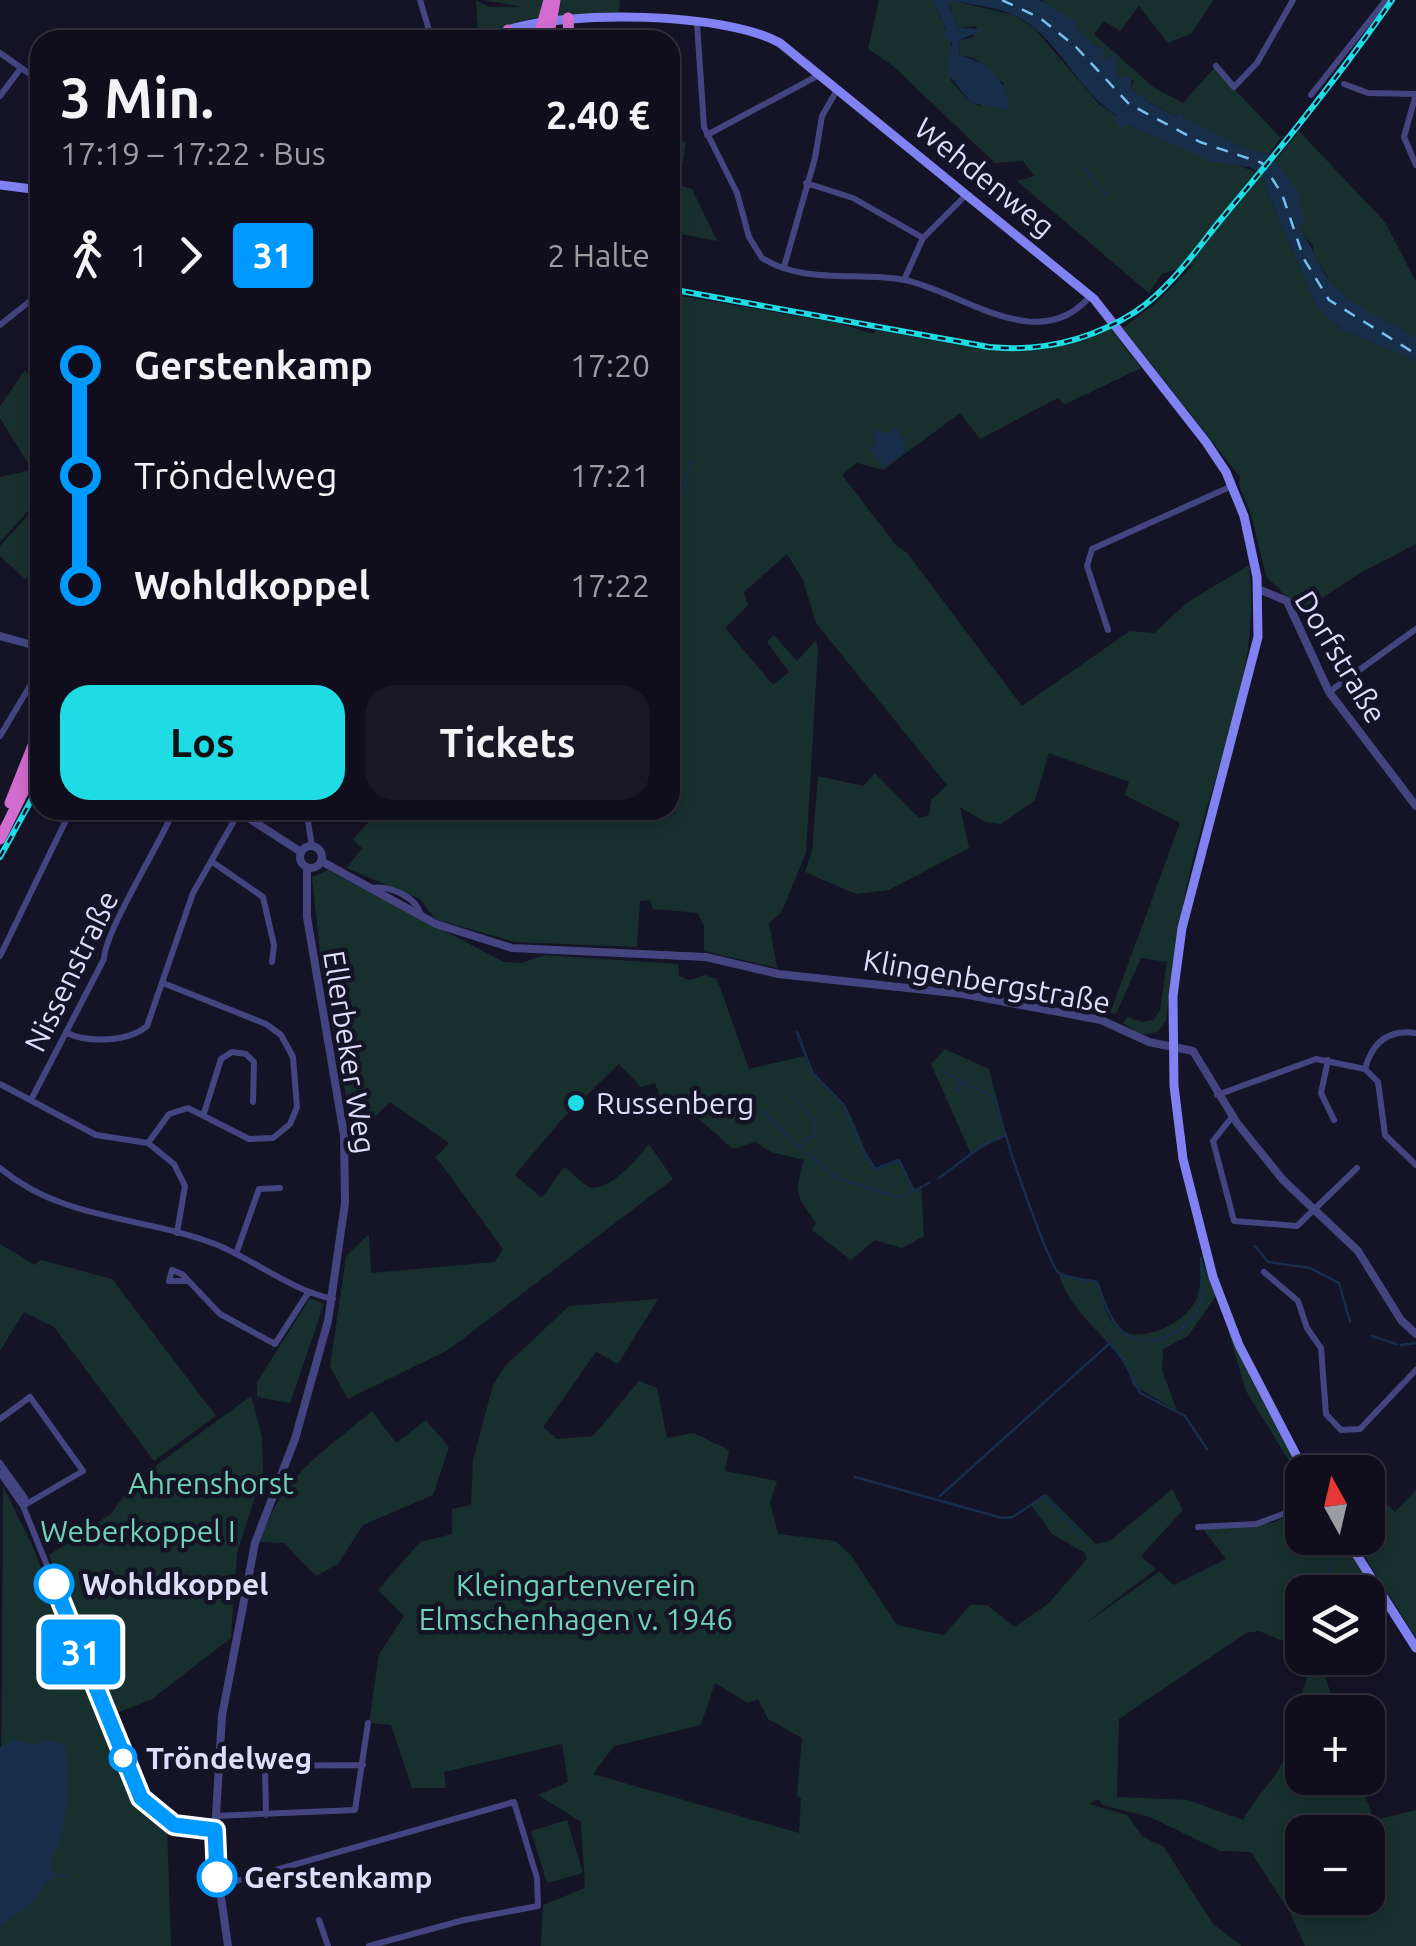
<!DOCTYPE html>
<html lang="de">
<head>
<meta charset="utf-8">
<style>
  :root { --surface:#100e1c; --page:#191725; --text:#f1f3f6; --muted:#9c9ca3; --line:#302e3b; --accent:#1fdbe4 }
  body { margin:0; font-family:Ubuntu,sans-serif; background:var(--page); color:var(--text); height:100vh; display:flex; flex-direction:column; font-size:38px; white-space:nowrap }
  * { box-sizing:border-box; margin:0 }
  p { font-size:32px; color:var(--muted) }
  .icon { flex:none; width:55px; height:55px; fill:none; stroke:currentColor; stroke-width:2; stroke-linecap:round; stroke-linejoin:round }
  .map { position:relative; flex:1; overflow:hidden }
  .details { position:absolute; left:30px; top:30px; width:650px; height:790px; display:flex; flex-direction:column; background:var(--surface); border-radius:30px; box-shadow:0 5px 15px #0003,0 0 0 2px var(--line) }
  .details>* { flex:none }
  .badge { padding:0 20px; border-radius:8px; font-size:35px; line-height:65px }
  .needle { width:65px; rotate:352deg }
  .tools { position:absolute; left:1285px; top:1455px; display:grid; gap:20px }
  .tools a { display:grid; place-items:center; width:100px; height:100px; border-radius:20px; background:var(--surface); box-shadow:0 5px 15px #0003,0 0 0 2px var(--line); font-size:50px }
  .map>.badge { position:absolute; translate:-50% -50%; box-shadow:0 0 0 5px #fff }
  .legs { display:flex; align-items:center; gap:15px; height:110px; padding:0 30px; font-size:32px }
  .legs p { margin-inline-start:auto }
  .head { display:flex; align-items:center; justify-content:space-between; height:170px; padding:0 30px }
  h1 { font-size:55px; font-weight:700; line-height:75px }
  .cta { display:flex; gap:20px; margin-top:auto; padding:20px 30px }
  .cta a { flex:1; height:115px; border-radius:30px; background:var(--accent); color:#111; font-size:40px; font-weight:700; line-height:115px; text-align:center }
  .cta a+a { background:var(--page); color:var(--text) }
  ul { padding:0 30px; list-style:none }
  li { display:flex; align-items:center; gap:35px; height:110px; font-size:38px }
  li i { display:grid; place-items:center; width:15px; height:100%; margin:0 12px; background:currentColor }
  li i::after { content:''; width:25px; height:25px; margin:-12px; border:8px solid; border-radius:50%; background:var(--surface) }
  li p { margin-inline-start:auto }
  li:first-child i { background:linear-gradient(#0000 50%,currentColor 0) }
  li:last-child i { background:linear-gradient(currentColor 50%,#0000 0) }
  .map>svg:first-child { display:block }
  .green { fill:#17302e; fill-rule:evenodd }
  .water { fill:#172e4b }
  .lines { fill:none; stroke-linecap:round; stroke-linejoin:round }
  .stream { stroke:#172e4b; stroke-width:2.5 }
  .ferry { stroke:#77beef; stroke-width:2.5; stroke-dasharray:12 10; stroke-linecap:butt }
  .minor { stroke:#444580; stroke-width:6 }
  .tertiary { stroke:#444580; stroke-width:8 }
  .secondary { stroke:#7f82f0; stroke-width:9 }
  .trunk { stroke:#d26cce; stroke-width:11 }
  .rail-casing { stroke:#1fdbe4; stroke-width:6 }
  .rail { stroke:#151326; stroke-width:2.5; stroke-dasharray:8; stroke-linecap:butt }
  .trunk-bridge { stroke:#d26cce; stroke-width:11 }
  .line-1-casing { stroke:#fff; stroke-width:22 }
  .line-1 { stroke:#09f; stroke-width:15 }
  .poi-dot { fill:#1fdbe4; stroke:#151326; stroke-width:4 }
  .stop-1-dot { fill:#fff; stroke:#09f; stroke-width:5 }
  .labels { text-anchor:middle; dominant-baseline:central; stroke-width:9; stroke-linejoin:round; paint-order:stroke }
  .street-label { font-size:30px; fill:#deddfb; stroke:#151326 }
  .poi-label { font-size:30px; fill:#deddfb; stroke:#151326; text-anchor:start }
  .park-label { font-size:30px; fill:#70d3b5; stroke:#151326 }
  .stop-label { font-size:30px; font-weight:bold; fill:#deddfb; stroke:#151326; text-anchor:start }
</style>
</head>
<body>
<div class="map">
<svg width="1416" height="1946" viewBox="0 0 1416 1946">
  <rect width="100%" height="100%" fill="#151326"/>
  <path class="green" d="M476,0L489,7H522L484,0H620L619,13L533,18L478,36Z
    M879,0H933L951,43V81L971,103L981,106L1004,84L974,58L959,55L960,40L973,37L977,26L959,28L948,3L954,1L1014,15L1034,28L1099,104L1129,125L1264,175L1266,189L1317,307L1341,329L1416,361V544L1360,573L1301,612L1266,576L1251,514L1239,486L1240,477L1123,328L1157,302L1194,264L1162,274L1149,293L1017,181L1034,176L1023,161L995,163L892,65L868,49Z
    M1042,0H1213L1192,33L1168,43L1139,6L1120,31L1104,21L1094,34L1153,87L1183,103L1214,68L1281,138L1269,154L1247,150L1184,118L1180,112L1177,117L1144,100L1145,93L1139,98L1131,88L1134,80L1118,77L1112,56L1103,60L1102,48L1094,46Z
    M1299,131L1385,222L1416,282V338L1355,305L1333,285L1313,255V245L1298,230L1275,161Z
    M677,140L686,142L679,185L692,189L717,241L670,232V151Z
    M670,294L838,323L873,334L876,330C965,345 1024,365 1111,329L1141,368L1064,405L1058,398L980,439L960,413L883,470L857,463L842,475L896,545L908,554L1022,706L1130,631L1154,633L1188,602L1249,565C1261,665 1220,752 1196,848C1181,905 1172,962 1166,1021L1158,1032L1140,1035L1123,1023L1128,1017L1142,1022L1154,1020L1160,1010L1167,962L1141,958L1116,1014L1110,1013L1180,823L1125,795L1129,782L1049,753L1035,800L1001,824L985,822L960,807L969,848L889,890L856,894L805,872L812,851L818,776L863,786L875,773L919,818L929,815L931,800L947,785L816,623L803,580L787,554L744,592L748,605L725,628L773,685L789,672L767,642L774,635L797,661L816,640L818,650L806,853L781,913L769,923L777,968L704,951V926L698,913L653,909L650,900L640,901L637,947L515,942L435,919L420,899L347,868L362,848L353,839L380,810H670Z
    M25,370L40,394V469L34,473L0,418V406Z
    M27,471L40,489V498L0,542V477Z
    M40,502V565L25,579L0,556V546Z
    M328,870L504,962L522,963L544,955L678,964L679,976L690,980L705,975L717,979L749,1069L804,1056C816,1080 830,1086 844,1105C856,1121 862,1149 875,1169L899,1160L914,1190L921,1187L924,1236L902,1248L875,1240L851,1260L812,1230L816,1223C796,1194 794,1195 804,1160L771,1152L755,1142L733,1149L699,1119L662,1102L655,1083L641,1087L619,1064L564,1117L515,1175L542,1198L564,1167C573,1172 581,1184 590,1187C608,1193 640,1156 649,1144L673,1179L448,1350L348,1399L330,1367L346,1256L369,1234L371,1273L495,1262L503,1249L436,1157L449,1143L390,1102L354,1136L322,971L312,877Z
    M945,1049L989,1069L1006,1135L971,1154L931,1064Z
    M0,1244L35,1265L41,1260L112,1279L216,1416L154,1461L54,1327L24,1312L0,1351Z
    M1201,1258L1216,1296L1188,1336L1163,1349L1162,1370L1177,1411L1133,1385C1121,1339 1070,1320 1059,1273L1097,1282C1102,1297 1106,1323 1122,1331C1145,1343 1187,1322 1197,1298C1201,1287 1201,1270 1201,1258Z
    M310,1298L324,1304L290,1403L257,1397V1382Z
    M658,1299L618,1364L596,1352L543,1427L557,1439L593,1436L639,1381L657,1388L667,1438L694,1433L729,1450L725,1471L777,1481L770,1503L778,1534L835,1541L851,1555L897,1625L944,1635L970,1605H987L1014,1627L1048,1604L1087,1559L1085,1553L1052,1534L1031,1505L1046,1494L1096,1544L1110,1541L1172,1489L1183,1510L1141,1556L1156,1569L1080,1627L1159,1572L1174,1585L1226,1559L1202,1528L1272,1523L1302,1510V1538H1342L1379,1597L1368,1608V1592H1302V1649L1259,1631L1246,1633L1119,1719L1117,1797L1188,1800L1243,1820C1255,1797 1277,1778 1286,1755C1299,1723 1300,1688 1314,1658H1319L1337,1712H1302V1778H1359L1374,1820L1416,1810V1946H1305L1290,1913L1251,1852L1220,1851L1150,1817L1102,1805L1099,1799L1089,1804L1127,1815L1143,1837L1164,1847L1213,1924L1242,1946H541L543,1905L585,1888L581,1822L538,1795L568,1782L562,1744L444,1772L446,1788H412L391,1725L369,1723L379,1654L404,1616L378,1590L420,1542L452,1534V1509L471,1505L473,1460L493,1385L506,1365L569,1306ZM715,1683L748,1703L758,1699L768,1719L802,1738L797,1795L801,1799L799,1833L593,1774L614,1746L701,1725ZM1302,1832H1368V1898H1302Z
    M1226,1323L1303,1472L1302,1482L1246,1391Z
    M251,1396L262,1437L263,1472L237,1553L231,1638L152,1699L115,1714L49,1555L112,1513L132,1483Z
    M372,1411L396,1443L426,1420L449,1447L433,1495L363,1525L338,1564L316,1576L284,1543L260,1542C282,1475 321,1454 372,1411Z
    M1368,1485L1395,1512L1416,1490V1638L1353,1538H1368Z
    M3,1486L32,1545L130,1795L138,1810L167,1828L171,1946H0Z
    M567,1820L583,1873L547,1883L531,1831Z"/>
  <path class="water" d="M933,0H1040L1077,22V28L1094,46L1103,48V60L1114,55L1118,77H1132L1131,88L1139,97L1146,93L1144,100L1176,117L1180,111L1184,118L1247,150L1269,154L1297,190L1305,220L1299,230C1314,246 1316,265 1331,282C1353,309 1387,319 1416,338V361L1341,329L1317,307L1266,189L1264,175L1249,167L1210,161L1129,125L1121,127L1115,123L1116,115C1076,90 1058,36 1016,16C998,7 974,5 954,1L948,4L959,28L985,29L960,40L959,55C987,62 1008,80 1009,110L971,103L947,72L952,43L944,36L946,30Z
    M896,428L905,440L904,453L884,467L871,450L876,442L873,435L877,430L886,434Z
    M47,1739L65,1745C68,1780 70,1829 51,1859L53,1875L31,1904L0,1926V1747L14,1740L36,1745Z"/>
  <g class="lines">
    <path class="stream" d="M1083,167L1107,196
      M670,539L691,462
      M797,1032L812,1072L844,1105L859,1144L875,1169L899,1160L914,1191
      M941,1071L995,1098L1005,1134
      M957,1092L962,1081
      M763,1110L801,1149L805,1139L814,1137L815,1122L792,1095
      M808,1153L836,1178L901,1198L929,1183
      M939,1178L983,1145L1006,1135C1010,1152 1049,1266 1059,1273C1068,1279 1087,1279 1097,1282C1109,1317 1121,1352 1165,1337C1175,1334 1190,1324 1196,1314C1205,1298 1201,1275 1201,1258
      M1255,1246L1268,1262L1310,1268L1339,1283L1350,1322
      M1372,1336L1396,1344
      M1106,1339L1124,1360L1140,1393L1185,1416L1207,1449
      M1401,1345L1416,1343
      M855,1477L1002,1518L1013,1517L1044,1496L1087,1542
      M940,1496L1110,1343
      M1324,1592L1336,1547
      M1316,1665L1317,1658
      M53,1875L66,1876"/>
    <path class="ferry" d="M1002,0L1040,18L1076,47L1129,104L1200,142L1262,163L1282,194L1304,259L1329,300L1416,354"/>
    <path class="minor" d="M420,0L432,40
      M697,23L704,127L737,193L749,237L762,258C805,285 858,271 905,280C962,292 1040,358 1091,295
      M0,53L40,81
      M1216,66L1234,87L1257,63L1293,0
      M1344,84L1368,93L1416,94
      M1416,94L1404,137L1416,165
      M1311,95L1386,0
      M0,96L21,68
      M707,135L819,75
      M806,183L853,198L923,238
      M784,267L815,158L822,116L837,90
      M904,280L923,238L966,195
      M0,325L40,293
      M1108,630L1087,566L1092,549L1232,486
      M1329,692L1416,629
      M0,736L40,669
      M306,810L312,846
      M211,861L263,897L274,945L272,962
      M371,888C390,885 417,897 421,916
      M0,956L71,810
      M67,1033C88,1043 129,1042 147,1026L193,893L239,812
      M1328,1060L1321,1093L1334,1120
      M1365,1069C1372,1043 1388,1029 1416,1033
      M0,1084L96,1135L148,1143L174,1164L185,1186L177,1233
      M1217,1095L1316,1059L1365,1069L1378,1082L1385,1135L1416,1165
      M32,1098L104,959C104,933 160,844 174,810
      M204,1113L221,1059L232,1052L246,1054L254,1062L253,1102
      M1232,1117L1213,1141L1234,1221L1297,1226L1357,1168
      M148,1143L169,1114L188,1108L249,1139L273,1138L290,1124L297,1107L293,1057L281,1035L266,1024L163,983
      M0,1168C63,1221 143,1216 215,1244C255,1260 290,1290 333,1299
      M236,1254L259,1189L280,1188
      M1264,1272L1298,1301L1307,1328L1321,1348L1326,1414L1341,1430L1360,1429L1416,1370
      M188,1281H169L172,1270L182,1274L220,1314L275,1344L308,1293
      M0,1419L30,1397L83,1471L23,1506L25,1498L0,1463
      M0,1473L23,1506L141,1798L174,1825L215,1830
      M1198,1527L1256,1524L1302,1507
      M266,1815L265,1766L363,1765
      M215,1816L355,1810L368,1723
      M219,1886L514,1802L537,1878L538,1906L464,1920L369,1946
      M319,1920L328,1946"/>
    <path class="tertiary" d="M482,40L508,30
      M1258,589L1287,601L1329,692L1416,806
      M0,636L40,647
      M236,810L301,852
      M300 857a11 11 0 1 1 22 0a11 11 0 1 1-22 0Z
      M321,861L436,924L512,948L706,957L778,974L963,994L1101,1020L1149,1042L1193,1051L1237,1123L1283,1180L1358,1251L1401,1320L1416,1334
      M228,1946L214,1848L222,1716L255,1543L295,1439L328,1321L345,1203L344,1135L307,917V867"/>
    <path class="secondary" d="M508,30C567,10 725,12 780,43L1094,299L1206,442L1226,472L1244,516L1257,577L1258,637L1182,928L1173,996L1174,1086L1183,1159L1213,1277L1239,1345L1305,1472
      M0,185L40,190
      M1346,1538L1416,1648"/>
    <path class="trunk" d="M568,18L569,40
      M508,30L511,40
      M10,803L40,728
      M0,839L40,758"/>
    <defs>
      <path id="rail" d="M670,289L989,347C1041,352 1091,340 1135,312C1171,288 1196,250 1223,217C1282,147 1340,75 1392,0
        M0,857L40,784"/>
    </defs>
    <use href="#rail" class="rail-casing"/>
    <use href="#rail" class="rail"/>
    <path class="trunk-bridge" d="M549,34L555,0
      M539,36L549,0"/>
  </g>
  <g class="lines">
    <defs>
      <path id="line-1" d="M54,1584L141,1798L174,1825L215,1830L217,1877"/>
    </defs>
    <use href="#line-1" class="line-1-casing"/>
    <use href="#line-1" class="line-1"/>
  </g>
  <circle class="poi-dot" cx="576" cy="1103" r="10"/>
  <g class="stop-1-dot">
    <circle cx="54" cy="1584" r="18"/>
    <circle cx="123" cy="1758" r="12"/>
    <circle cx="217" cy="1877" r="18"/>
  </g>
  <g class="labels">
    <g class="street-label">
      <text transform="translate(985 177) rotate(39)">Wehdenweg</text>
      <text transform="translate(1341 657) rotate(59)">Dorfstraße</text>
      <text transform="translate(71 971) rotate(-64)">Nissenstraße</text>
      <text transform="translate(987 981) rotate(10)">Klingenbergstraße</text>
      <text transform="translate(350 1052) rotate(81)">Ellerbeker Weg</text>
    </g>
    <g class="poi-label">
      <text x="596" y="1103">Russenberg</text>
    </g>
    <g class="park-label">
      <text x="211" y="1483">Ahrenshorst</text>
      <text x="138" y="1531">Weberkoppel I</text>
      <text x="576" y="1585">Kleingartenverein<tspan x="576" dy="34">Elmschenhagen v. 1946</tspan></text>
    </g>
    <g class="stop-label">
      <text x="82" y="1584">Wohldkoppel</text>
      <text x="146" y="1758">Tröndelweg</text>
      <text x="244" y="1877">Gerstenkamp</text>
    </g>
  </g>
</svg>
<div class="tools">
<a><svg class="needle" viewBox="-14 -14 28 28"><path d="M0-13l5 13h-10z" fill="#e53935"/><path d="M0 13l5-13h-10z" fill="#9c9ca3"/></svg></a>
<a><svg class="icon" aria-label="layers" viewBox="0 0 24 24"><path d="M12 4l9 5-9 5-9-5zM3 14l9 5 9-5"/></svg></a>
<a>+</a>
<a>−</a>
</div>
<b class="badge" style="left:81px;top:1652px;background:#09f;color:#fff">31</b>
<section class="details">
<div class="head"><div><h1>3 Min.</h1><p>17:19 – 17:22 · Bus</p></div><b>2.40 €</b></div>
<div class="legs"><svg class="icon" aria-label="walk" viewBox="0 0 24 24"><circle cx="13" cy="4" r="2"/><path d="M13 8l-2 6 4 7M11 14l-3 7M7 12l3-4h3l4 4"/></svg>1<svg class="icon" aria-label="forward" viewBox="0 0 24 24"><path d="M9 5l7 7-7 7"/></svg><b class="badge" style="background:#09f;color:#fff">31</b><p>2 Halte</p></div>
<ul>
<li><i style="color:#09f"></i><b>Gerstenkamp</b><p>17:20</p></li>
<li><i style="color:#09f"></i><span>Tröndelweg</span><p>17:21</p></li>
<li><i style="color:#09f"></i><b>Wohldkoppel</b><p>17:22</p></li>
</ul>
<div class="cta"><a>Los</a><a>Tickets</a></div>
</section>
</div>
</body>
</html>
